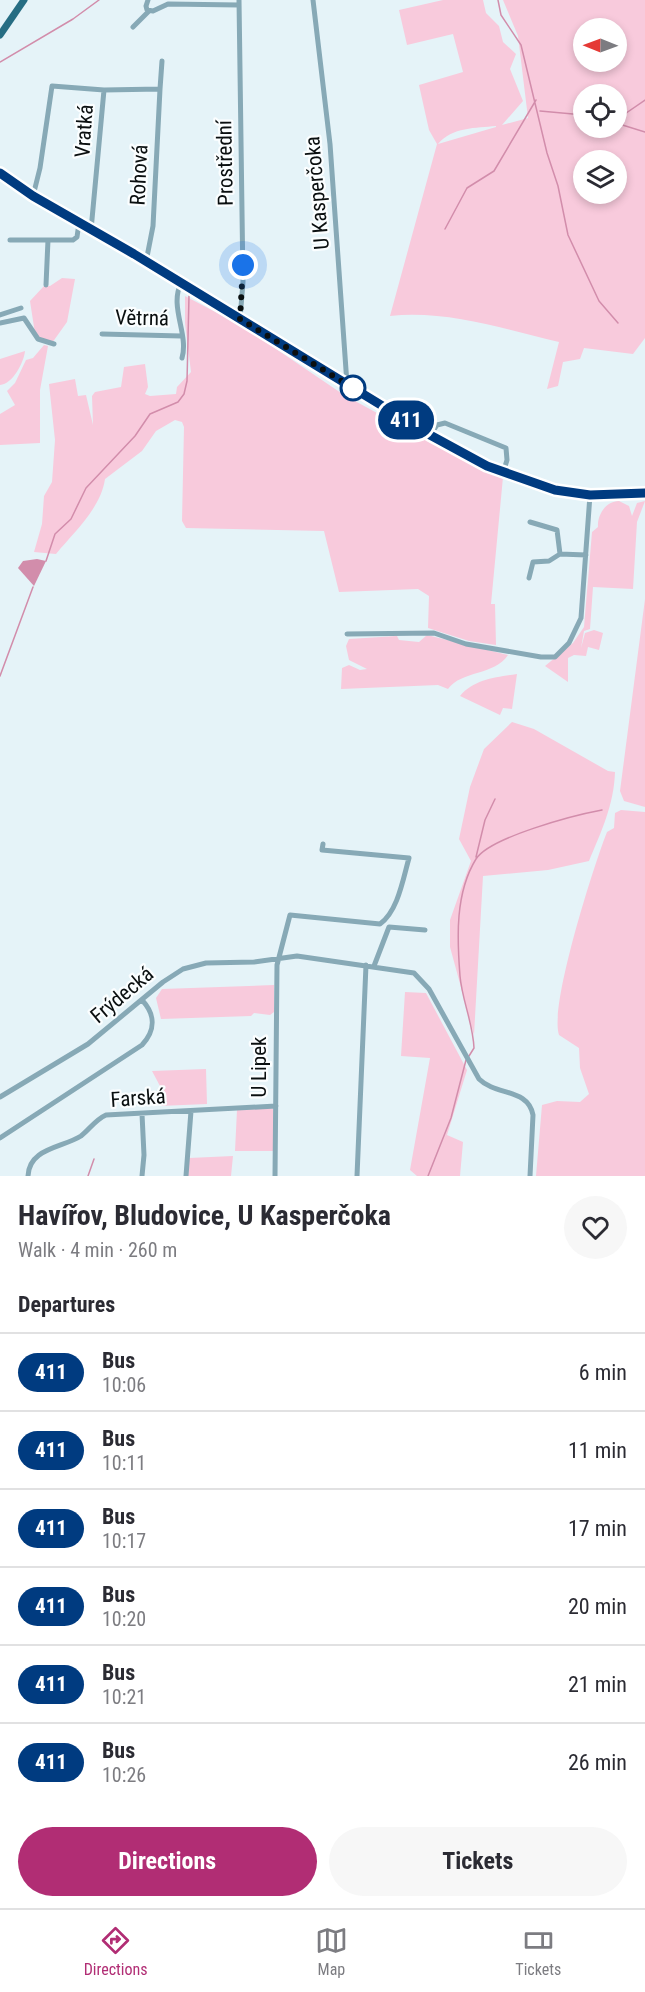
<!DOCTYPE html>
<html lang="en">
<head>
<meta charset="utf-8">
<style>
  :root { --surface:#fff; --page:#f7f7f7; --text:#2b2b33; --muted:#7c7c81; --line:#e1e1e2; --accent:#b12d74 }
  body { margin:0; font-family:"Roboto Condensed",sans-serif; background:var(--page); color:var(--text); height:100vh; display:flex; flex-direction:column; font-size:22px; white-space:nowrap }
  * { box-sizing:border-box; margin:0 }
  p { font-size:20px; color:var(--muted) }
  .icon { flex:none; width:33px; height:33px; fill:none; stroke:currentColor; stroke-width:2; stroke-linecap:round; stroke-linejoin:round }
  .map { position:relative; height:1176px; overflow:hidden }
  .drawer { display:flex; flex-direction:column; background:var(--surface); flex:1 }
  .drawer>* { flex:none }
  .badge { padding:0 12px; border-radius:20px; font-size:21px; line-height:39px }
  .needle { width:39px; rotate:271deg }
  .buttons { position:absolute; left:573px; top:18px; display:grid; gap:12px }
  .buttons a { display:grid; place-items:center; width:54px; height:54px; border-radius:50%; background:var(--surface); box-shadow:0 3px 9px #0003; font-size:30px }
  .you { position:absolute; width:30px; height:30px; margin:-15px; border:4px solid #fff; border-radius:50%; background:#1a73e8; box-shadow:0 0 0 9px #1a73e833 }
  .map>.badge { position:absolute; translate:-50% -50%; box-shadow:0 0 0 3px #fff }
  h2 { padding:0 18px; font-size:22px; line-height:54px }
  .round { display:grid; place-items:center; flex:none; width:63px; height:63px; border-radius:32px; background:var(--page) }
  .headline { display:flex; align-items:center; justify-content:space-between; height:102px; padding:0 18px }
  h1 { font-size:28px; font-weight:700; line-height:45px }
  .primary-button { display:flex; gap:12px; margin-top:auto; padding:12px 18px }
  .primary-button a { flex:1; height:69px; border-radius:36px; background:var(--accent); color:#fff; font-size:24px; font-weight:700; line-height:69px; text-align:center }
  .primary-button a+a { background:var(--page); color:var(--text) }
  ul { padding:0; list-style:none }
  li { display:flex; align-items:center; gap:18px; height:78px; padding:0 18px; border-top:2px solid var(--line) }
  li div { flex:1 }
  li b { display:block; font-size:22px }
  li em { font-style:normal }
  li .badge { min-width:66px; font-weight:700; text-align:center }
  .dock { display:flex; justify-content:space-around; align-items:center; height:84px; border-top:2px solid var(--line); background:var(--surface); font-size:16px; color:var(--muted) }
  .dock a { display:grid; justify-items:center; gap:3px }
  .dock .on { color:var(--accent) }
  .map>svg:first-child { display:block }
  .green { fill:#f8cadc; fill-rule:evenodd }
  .water { fill:#d28dab }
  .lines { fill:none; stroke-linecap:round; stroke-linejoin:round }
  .stream { stroke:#d28dab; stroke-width:1.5 }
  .minor { stroke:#87a9b6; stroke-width:5 }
  .major { stroke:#266d83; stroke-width:7 }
  .line-casing { stroke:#fff; stroke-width:14 }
  .line { stroke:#003b80; stroke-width:9 }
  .walk { stroke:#0a0f10; stroke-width:6; stroke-dasharray:0 10.8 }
  .stop-dot { fill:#fff; stroke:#003b80; stroke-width:3 }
  .labels { text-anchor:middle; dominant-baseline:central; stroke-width:4.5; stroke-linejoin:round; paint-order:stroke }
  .street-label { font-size:21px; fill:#0a0f10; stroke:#fbfeff }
</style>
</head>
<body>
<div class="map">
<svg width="645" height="1176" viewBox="0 0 645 1176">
  <rect width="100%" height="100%" fill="#e5f3f8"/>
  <path class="green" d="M443,0H483L486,13L499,26L503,42L516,54L510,69L523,101L502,125L528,118L518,36L503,0H645V338L633,354L584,348L580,359L563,362L558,386L547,389L559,342C504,329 447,310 390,316L437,144L429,130L419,85L463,72L453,34L407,45L399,10ZM584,28H616V62H584ZM584,94H616V128H584ZM496,126V127L438,144C452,127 476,128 496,126ZM584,160H616V194H584Z
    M62,278L75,279L67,322L52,343L36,340L30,301L44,286H50Z
    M185,296L242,326L344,395L423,438L503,477L491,604H495L496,645L469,641L428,628L429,596L418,589L339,592L324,531L186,528L182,521L184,427L182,422L175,420L156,431L142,451L105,479C101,508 74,532 56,554L34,552L42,524L44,496L52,482L55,440L49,384L75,379L78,396L86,395L93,425L92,396L95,392L121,387L124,367L145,364L148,387L145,394L150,396L176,394L177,387L191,372L185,323Z
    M44,345L48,346L40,390V443L0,445V414L15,405L7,391L15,383L26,360L33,358Z
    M25,351C24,362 13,384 0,385V359Z
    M619,501L629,506L632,516L637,503L645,501L637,522L633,589L593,587L590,629L584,631L581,648L585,633L594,630L603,633L599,650L588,647L586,656L574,655L568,658V682L545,666L573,643L584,627L592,532L598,527C597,515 606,501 619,501Z
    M645,599V807L624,801L620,791Z
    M427,635L508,655C494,676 462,670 448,689L438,685L341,689L342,668L349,665L360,670L367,669L349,660L346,646L349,639L397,636L399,640L419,642Z
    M517,674L512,709L503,708L500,715L460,696C474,679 497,677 517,674Z
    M512,722L534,729L608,771L615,772C614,805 601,832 589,861L548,870L483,876L474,1035L450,947V920L471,861L459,839L470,787L484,749Z
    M621,810L645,812V1176H536L542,1105L557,1101L580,1102L589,1094L580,1068L579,1048L559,1035C549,1006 594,865 607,832L614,828L615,813Z
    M274,985V1012L270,1015L254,1013L251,1016L161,1019L156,998L162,989Z
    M405,992L426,993L467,1070L447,1135L463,1142L460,1176H417L410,1170L430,1058L401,1056Z
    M206,1069L207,1104L160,1106V1086L152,1071Z
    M270,1108L273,1109L274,1151H235L237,1110Z
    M233,1156L231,1176H188L189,1158Z"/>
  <path class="water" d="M37,559L46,561L34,586L18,568L23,561Z"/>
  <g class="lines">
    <path class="stream" d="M498,0L501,15L521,45L547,153L558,186L568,235L599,301L618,323
      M0,62L73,19L99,0
      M540,111L584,115
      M616,120L645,100
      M616,123L645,132
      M445,229L467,188L494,171L536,100
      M46,561L55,534L71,519L86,488L135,436L150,414L178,402L184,394L187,381L189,296
      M0,676L33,587
      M476,857L485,820L495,799
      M469,1056L474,1048C473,1023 462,1000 460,976C457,938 455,893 476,859C490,837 575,815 602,810
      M88,1176L94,1159
      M428,1176L451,1118L466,1060"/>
    <path class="minor" d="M148,0L146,6L147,10L153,11L168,4L239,5
      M239,0L243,282L240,319
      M313,0L330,144L347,384
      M133,27L149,11
      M160,89L162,61
      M104,90L160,89L153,226L146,262
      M0,173L33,196L121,247L430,435L487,466L536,485L572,493L609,495L645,493
      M33,196L40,168L52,86L104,90L91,230
      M10,240H73L77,237L79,223
      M181,283C169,307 189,334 182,358
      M46,285L48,240
      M0,315L21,308
      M0,323L24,318L38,339L54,344
      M102,334L181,336
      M430,435L437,425L445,423L506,448L507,460L503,473
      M530,522L557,530L560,554L586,555
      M529,578L533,562L549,561L560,554
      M347,634L434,633L466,644L541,657H555L569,643L581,618L590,495
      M374,966L389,927L425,930
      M0,1097L88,1044L163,982L183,969L206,963L254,962L297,956L414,973L429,989L479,1079C496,1096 528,1088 533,1115L530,1176
      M0,1138L142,1045C156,1030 155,1014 142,1000
      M28,1176C29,1148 62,1148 81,1136C90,1129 95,1120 106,1115L276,1106
      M142,1176L144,1155L142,1114
      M186,1176L191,1111
      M275,1176L277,965L290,915L380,924C398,911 403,879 409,858L322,850L323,844
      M357,1176L366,965"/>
    <path class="major" d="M0,35L24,0"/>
  </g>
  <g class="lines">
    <defs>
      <path id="line" d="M0,173L33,196L134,254L430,435L487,466L555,490L590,495L645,493"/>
    </defs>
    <use href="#line" class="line-casing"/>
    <use href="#line" class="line"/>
    <path class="walk" d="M243,265L240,319L353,388"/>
  </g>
  <circle class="stop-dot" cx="353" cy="388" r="12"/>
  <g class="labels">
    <g class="street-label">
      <text transform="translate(84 131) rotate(-86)">Vratká</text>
      <text transform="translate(225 163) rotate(-91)">Prostřední</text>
      <text transform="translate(139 175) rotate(-87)">Rohová</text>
      <text transform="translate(317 193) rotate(-95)">U Kasperčoka</text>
      <text transform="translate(142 318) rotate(1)">Větrná</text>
      <text transform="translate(122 995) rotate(-40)">Frýdecká</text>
      <text transform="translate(259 1067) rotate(-90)">U Lipek</text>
      <text transform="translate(138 1098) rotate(-4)">Farská</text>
    </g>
  </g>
</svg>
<div class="buttons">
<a><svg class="needle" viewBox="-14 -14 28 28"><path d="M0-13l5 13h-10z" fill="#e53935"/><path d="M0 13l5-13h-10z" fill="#7c7c81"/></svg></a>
<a><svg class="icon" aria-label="locate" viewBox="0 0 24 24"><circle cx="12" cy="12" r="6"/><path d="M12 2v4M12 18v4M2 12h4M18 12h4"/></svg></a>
<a><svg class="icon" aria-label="layers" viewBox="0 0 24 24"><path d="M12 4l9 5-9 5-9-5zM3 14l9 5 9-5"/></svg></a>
</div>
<div class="you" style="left:243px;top:265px"></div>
<b class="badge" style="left:406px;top:420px;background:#003b80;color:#fff">411</b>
</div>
<section class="drawer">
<div class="headline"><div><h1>Havířov, Bludovice, U Kasperčoka</h1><p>Walk · 4 min · 260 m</p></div><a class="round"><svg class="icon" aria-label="heart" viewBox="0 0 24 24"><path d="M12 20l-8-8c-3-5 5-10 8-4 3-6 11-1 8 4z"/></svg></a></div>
<h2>Departures</h2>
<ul>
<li><span class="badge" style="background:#003b80;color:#fff">411</span><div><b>Bus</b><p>10:06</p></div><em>6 min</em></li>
<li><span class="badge" style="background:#003b80;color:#fff">411</span><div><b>Bus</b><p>10:11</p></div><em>11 min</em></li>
<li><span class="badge" style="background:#003b80;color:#fff">411</span><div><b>Bus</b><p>10:17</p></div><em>17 min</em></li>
<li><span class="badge" style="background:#003b80;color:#fff">411</span><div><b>Bus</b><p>10:20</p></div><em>20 min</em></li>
<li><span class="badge" style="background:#003b80;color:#fff">411</span><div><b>Bus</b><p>10:21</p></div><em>21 min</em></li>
<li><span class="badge" style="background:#003b80;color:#fff">411</span><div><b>Bus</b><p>10:26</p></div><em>26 min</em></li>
</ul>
<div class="primary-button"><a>Directions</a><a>Tickets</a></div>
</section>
<nav class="dock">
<a class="on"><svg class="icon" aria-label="directions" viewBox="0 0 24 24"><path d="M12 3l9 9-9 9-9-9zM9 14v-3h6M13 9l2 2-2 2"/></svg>Directions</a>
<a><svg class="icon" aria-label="map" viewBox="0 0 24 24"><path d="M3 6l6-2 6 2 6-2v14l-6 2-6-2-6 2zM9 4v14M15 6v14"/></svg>Map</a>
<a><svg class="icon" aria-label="tickets" viewBox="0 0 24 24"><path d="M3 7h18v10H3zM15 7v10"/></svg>Tickets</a>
</nav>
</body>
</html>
